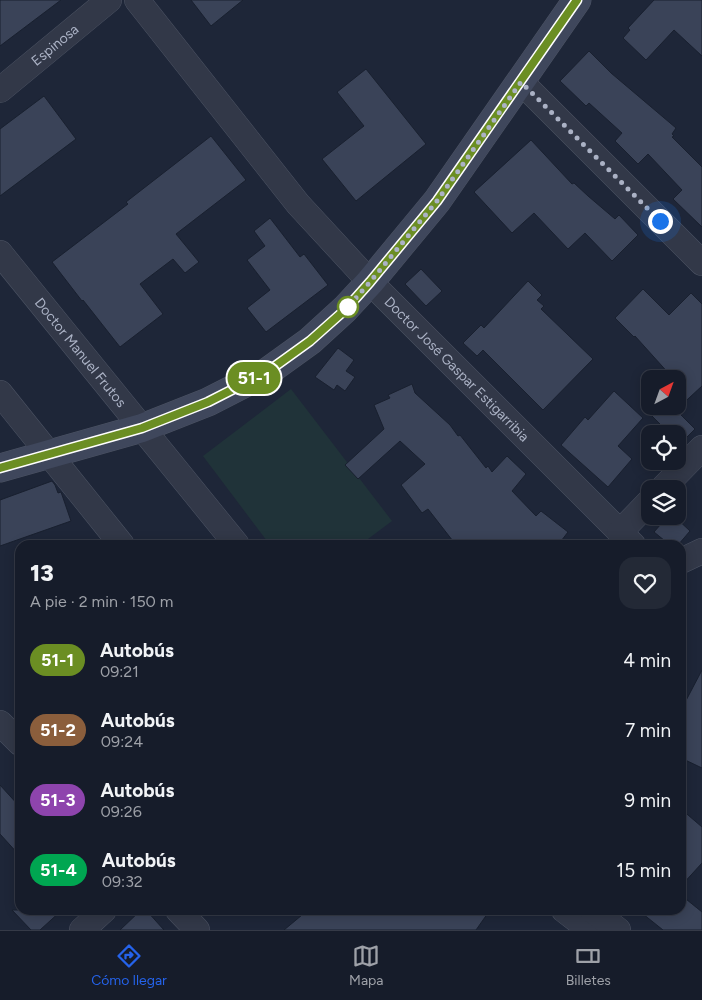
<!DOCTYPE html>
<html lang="es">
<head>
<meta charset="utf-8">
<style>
  :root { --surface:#161c2a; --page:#232936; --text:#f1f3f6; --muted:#9ea1a8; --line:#353a47; --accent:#2563eb }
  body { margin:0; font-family:Figtree,sans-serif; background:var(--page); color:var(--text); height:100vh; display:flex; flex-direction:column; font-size:19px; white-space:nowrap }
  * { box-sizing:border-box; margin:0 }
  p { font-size:16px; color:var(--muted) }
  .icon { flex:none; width:28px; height:28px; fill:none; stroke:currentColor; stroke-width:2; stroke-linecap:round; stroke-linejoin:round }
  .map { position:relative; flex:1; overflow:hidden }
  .sheet { position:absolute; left:15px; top:540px; width:671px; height:375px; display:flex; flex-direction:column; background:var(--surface); border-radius:15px; box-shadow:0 2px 12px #0003,0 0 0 1px var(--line) }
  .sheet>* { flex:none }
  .badge { padding:0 10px; border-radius:16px; font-size:18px; line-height:32px }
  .needle { width:32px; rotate:41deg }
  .controls { position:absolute; left:641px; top:370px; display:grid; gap:10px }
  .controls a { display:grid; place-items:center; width:45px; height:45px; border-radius:10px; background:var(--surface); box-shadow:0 2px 12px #0003,0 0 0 1px var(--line); font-size:25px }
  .you { position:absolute; width:25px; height:25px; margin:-12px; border:4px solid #fff; border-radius:50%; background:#1a73e8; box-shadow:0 0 0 8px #1a73e833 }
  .map>.badge { position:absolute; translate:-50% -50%; box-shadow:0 0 0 2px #fff }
  .round { display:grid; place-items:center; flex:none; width:52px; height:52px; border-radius:15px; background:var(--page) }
  .summary { display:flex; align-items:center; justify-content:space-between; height:85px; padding:0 15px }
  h1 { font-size:24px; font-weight:800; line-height:38px }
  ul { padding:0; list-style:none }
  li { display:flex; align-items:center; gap:15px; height:70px; padding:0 15px }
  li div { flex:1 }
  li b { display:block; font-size:19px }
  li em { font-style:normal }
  li .badge { min-width:55px; font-weight:700; text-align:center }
  .dock { display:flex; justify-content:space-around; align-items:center; height:70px; border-top:1px solid var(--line); background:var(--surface); font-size:14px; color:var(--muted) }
  .dock a { display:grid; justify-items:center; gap:2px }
  .dock .active { color:var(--accent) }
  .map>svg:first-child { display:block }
  .pitch { fill:#203339 }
  .building { fill:#3a4358; stroke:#19202f }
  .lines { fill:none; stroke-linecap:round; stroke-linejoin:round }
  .street-casing { stroke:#4c5363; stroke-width:26 }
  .secondary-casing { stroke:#4c5363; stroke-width:29 }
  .street { stroke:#323848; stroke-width:25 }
  .secondary { stroke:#3f475c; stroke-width:28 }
  .line-casing { stroke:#fff; stroke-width:11 }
  .line { stroke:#6b8e23; stroke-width:8 }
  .walk { stroke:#abb2c5; stroke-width:5; stroke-dasharray:0 9 }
  .stop-dot { fill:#fff; stroke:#6b8e23; stroke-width:2.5 }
  .labels { text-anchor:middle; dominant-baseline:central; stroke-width:4; stroke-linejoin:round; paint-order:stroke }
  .street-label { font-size:14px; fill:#abb2c5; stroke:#171e2c }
</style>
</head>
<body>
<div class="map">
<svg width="702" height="930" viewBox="0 0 702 930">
  <rect width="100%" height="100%" fill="#1e2638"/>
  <path class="pitch" d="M291,389L392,521L360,545H270L203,456Z"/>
  <path class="building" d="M0,0H61L0,46Z
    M191,0H243L211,26Z
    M654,0H702V56L674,30L646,60L623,38L630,30L628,28Z
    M589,51L611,73L676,128L672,134L674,136L672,137L702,167V227L673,199L682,190L648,154L638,164L615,141L622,133L589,103L586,106L560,81Z
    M366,69L426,144L356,201L322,159L364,126L337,92Z
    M44,96L76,139L0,196V129Z
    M211,136L246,180L176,234L199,262L185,273L173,259L140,284L163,314L120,347L83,300L82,301L52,262L128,204L126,202Z
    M531,140L572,184L574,183L588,196L615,219L619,215L638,235L612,261L585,233L568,249L534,213L512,233L474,192Z
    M270,218L300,257L304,254L328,285L266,332L247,308L270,290L247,260L265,246L254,231Z
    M421,269L442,291L426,306L405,284Z
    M528,281L542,295L537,300L544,306L541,309L593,359L543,410L483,350L477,356L463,343L481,325L484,328Z
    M643,289L669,315L691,293L702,304V386L676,410L695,429L680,444L678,441V434H670L642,406L650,398V406H678V379H668L671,376L635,336L634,337L615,318Z
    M338,348L354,360L346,371L355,377L345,391L337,385L334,390L315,377Z
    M412,384L415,393L450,425L458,436L460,435L486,468L488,466L492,472L507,456L526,474L512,491L536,516L541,511L568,532L558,545H456L428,509L422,513L401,485L425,464L400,441L358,479L345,465L384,429L374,405L390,398L388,395Z
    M614,391L643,418L618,446L632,459L608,487L561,445L585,417L588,420Z
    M52,481L55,485L58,493L61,492L71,521L0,546V500Z
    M668,516H674L690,531L678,545H670L654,532Z
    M702,670V768L681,758V710Z
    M0,785L20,807V856L0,834Z
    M681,809L702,827V863L681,886Z
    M681,895L702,912V930H663L638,910H681Z
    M12,910H62L40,930H31Z
    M141,910H146L164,930H120Z
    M308,910H490L476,930H284Z"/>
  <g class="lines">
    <defs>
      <g id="street">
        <path id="s1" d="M137,0L298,204L370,282L633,545"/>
        <path d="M521,82L702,263"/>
        <path id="s2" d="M0,90L109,0"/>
        <path id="s3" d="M0,253L237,545"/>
        <path d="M0,393L122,545"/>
        <path d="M662,489L702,448"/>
        <path d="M620,532L650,501"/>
        <path d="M681,561L702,551"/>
        <path d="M0,723L20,743"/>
        <path d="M178,910L197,930"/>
        <path d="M564,910L590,930"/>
        <path d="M592,910L618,930"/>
        <path d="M82,930L104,910"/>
      </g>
      <path id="secondary" d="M0,468L142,428L208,402L267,372L310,341L345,309L370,282L437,201L577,0"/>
    </defs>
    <use href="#street" class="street-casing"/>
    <use href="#secondary" class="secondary-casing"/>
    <use href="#street" class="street"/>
    <use href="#secondary" class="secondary"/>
  </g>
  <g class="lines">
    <defs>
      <path id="line" d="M0,468L142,428L208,402L267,372L310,341L346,309L370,282L437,201L577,0"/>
    </defs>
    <use href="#line" class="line-casing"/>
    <use href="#line" class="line"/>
    <path class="walk" d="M348,307L346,309L370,282L437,201L521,82L660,221"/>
  </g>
  <circle class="stop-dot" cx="348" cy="307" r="10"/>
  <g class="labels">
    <g class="street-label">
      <text stroke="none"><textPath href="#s2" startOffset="71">Espinosa</textPath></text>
      <text stroke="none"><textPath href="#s3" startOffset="128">Doctor Manuel Frutos</textPath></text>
      <text stroke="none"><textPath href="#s1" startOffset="489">Doctor José Gaspar Estigarribia</textPath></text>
    </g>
  </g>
</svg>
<div class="controls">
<a><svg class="needle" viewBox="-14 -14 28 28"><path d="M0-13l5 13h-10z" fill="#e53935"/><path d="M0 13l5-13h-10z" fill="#9ea1a8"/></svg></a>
<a><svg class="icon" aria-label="locate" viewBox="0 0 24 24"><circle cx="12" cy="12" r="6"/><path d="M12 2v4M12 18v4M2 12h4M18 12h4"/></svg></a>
<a><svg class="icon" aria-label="layers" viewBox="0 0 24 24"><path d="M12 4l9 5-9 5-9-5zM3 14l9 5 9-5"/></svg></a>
</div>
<div class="you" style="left:660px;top:221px"></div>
<b class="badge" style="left:254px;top:378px;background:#6b8e23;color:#fff">51-1</b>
<section class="sheet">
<div class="summary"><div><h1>13</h1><p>A pie · 2 min · 150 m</p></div><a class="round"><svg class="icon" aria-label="heart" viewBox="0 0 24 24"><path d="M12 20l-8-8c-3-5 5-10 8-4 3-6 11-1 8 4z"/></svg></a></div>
<ul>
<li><span class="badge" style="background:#6b8e23;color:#fff">51-1</span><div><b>Autobús</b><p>09:21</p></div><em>4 min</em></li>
<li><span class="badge" style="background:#8b5e3c;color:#fff">51-2</span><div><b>Autobús</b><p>09:24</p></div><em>7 min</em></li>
<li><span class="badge" style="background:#8e44ad;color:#fff">51-3</span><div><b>Autobús</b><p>09:26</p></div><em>9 min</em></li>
<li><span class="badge" style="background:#00a651;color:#fff">51-4</span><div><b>Autobús</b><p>09:32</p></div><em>15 min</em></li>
</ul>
</section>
</div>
<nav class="dock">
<a class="active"><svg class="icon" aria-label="directions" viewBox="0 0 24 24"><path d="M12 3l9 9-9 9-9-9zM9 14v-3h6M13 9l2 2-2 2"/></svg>Cómo llegar</a>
<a><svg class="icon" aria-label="map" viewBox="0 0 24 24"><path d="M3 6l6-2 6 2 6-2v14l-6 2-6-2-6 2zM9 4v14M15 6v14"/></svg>Mapa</a>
<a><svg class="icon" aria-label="tickets" viewBox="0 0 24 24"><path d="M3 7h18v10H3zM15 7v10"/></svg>Billetes</a>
</nav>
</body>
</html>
